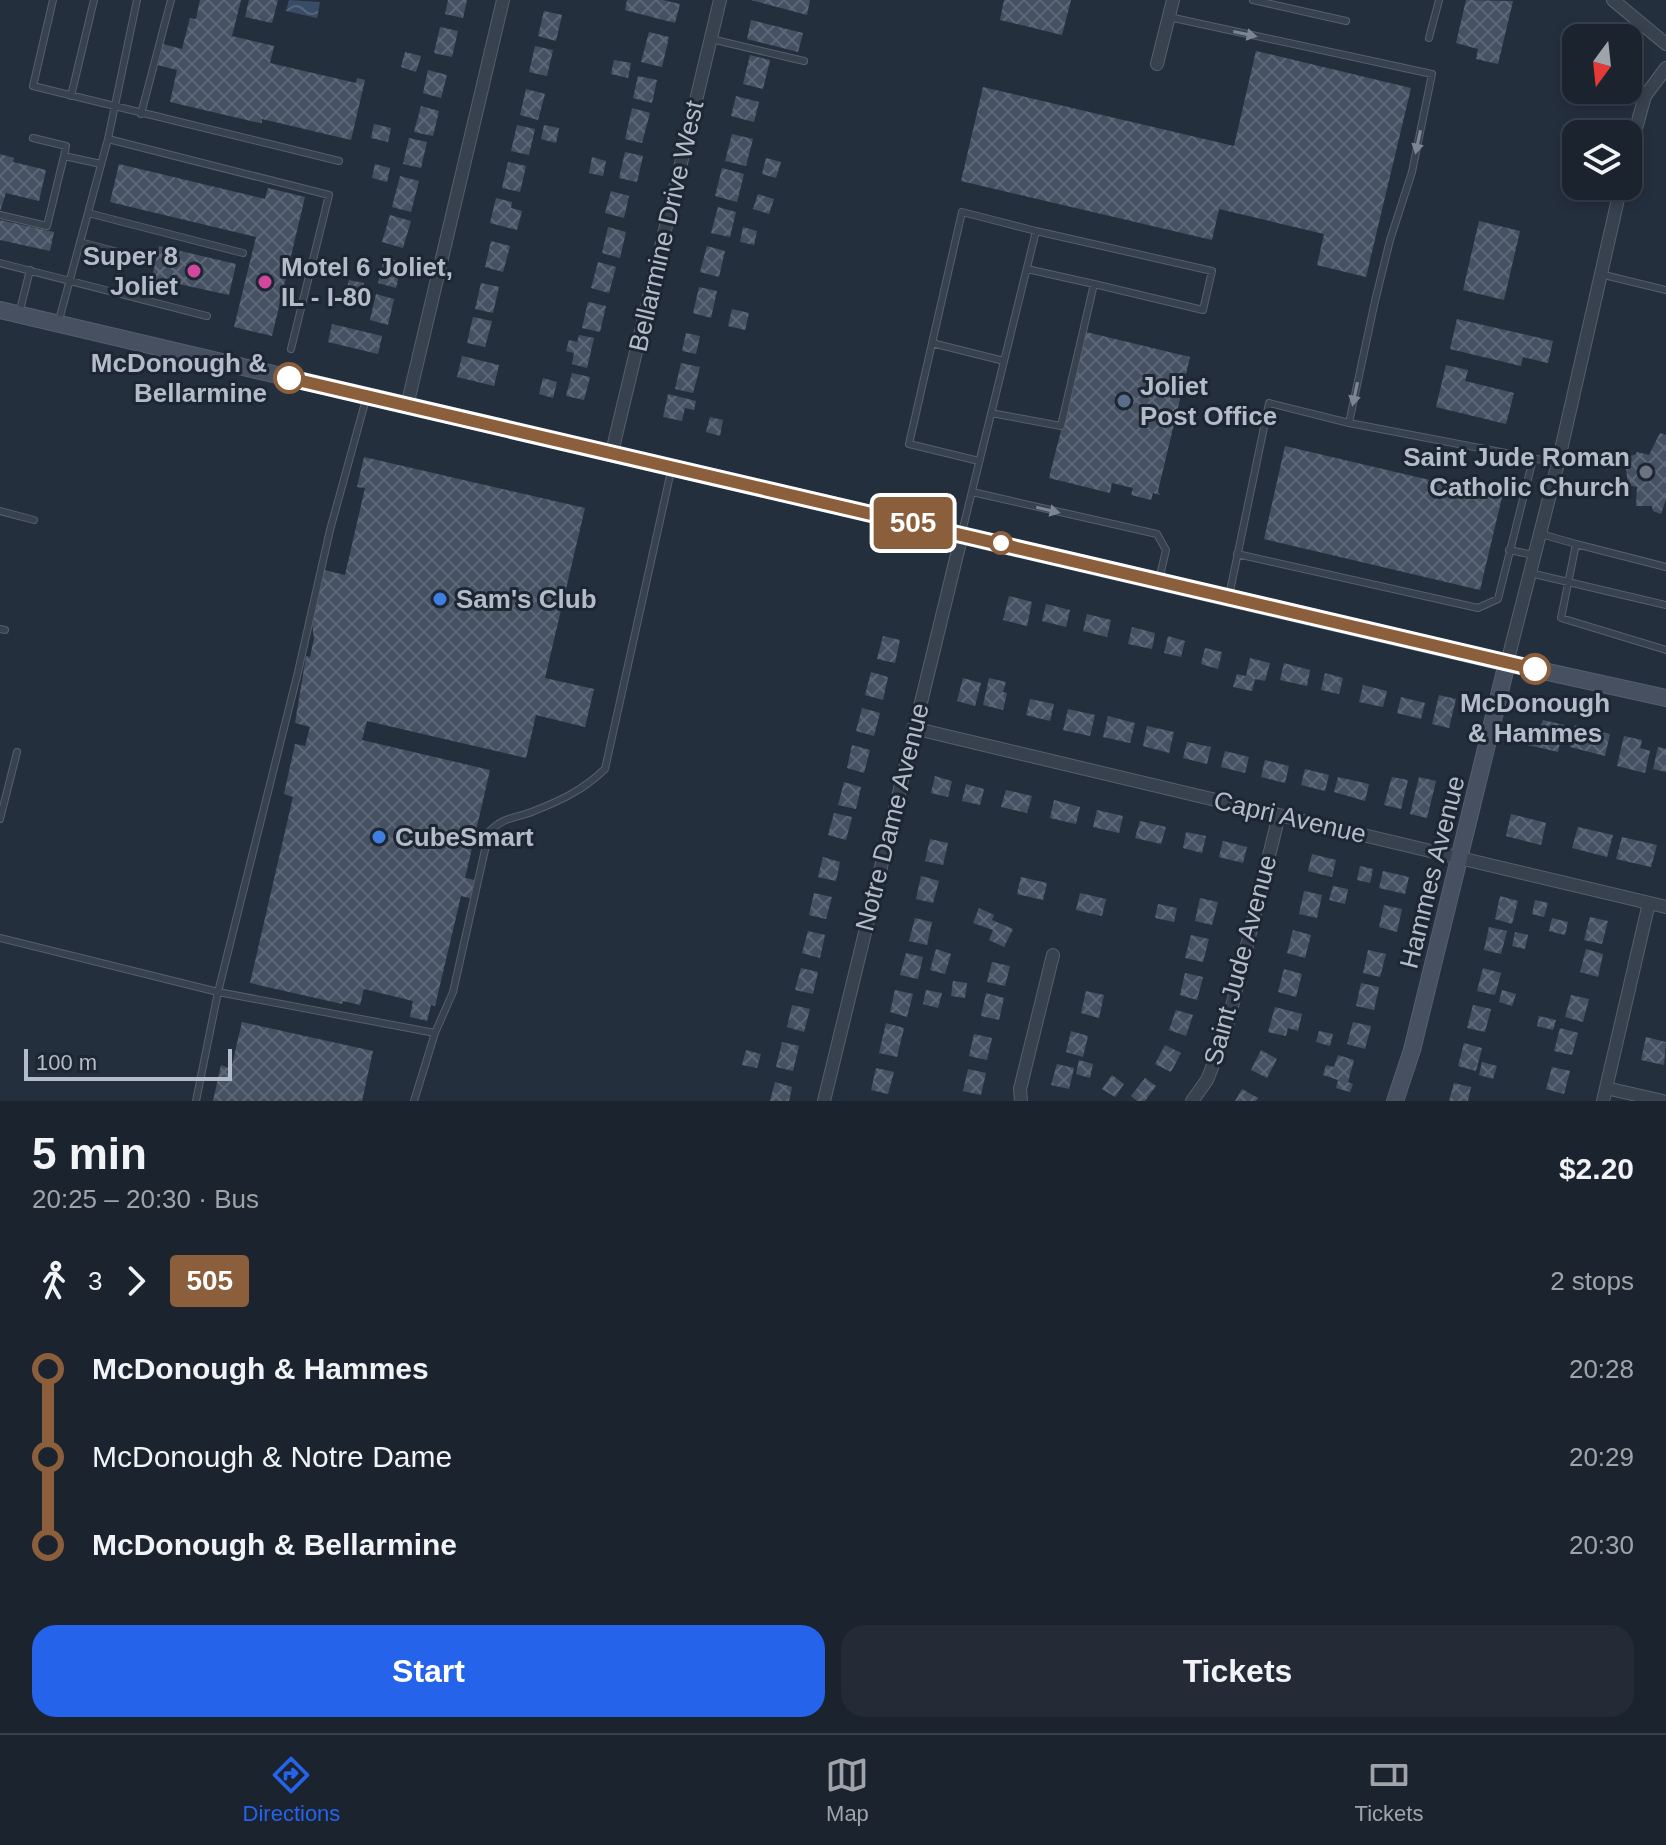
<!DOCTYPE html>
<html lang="en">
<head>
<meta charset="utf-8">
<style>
  :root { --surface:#1b232e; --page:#242b36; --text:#f1f3f6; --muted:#a0a4aa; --line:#39404a; --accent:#2563eb }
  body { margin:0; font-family:Arial,sans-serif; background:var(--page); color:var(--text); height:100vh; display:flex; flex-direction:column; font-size:30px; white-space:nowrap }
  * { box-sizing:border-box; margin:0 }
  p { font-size:26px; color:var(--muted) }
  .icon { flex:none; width:44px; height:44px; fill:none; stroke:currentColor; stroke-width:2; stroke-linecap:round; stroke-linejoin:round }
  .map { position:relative; height:1101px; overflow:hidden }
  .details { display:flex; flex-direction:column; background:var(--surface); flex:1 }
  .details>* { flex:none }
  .badge { padding:0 16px; border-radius:6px; font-size:28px; line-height:52px }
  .needle { width:52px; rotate:195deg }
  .tools { position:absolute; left:1562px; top:24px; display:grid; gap:16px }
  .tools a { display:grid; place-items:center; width:80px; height:80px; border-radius:16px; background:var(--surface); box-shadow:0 4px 12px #0003,0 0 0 2px var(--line); font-size:40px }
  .scale { position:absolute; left:24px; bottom:20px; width:208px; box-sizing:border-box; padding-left:8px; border:4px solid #b4bcc9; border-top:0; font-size:22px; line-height:28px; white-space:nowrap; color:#b4bcc9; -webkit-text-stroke:6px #1d2633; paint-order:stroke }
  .map>.badge { position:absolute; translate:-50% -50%; box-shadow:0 0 0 4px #fff }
  .legs { display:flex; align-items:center; gap:12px; height:88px; padding:0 32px; font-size:26px }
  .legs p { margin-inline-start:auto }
  .summary { display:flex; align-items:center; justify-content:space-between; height:136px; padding:0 32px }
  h1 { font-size:44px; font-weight:800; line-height:60px }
  .primary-button { display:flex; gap:16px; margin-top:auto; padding:16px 32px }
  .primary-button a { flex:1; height:92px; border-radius:24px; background:var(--accent); color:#fff; font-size:32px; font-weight:800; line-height:92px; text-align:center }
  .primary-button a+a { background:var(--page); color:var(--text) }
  ul { padding:0 32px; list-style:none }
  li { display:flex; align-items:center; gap:28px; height:88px; font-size:30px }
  li i { display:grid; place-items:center; width:12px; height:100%; margin:0 10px; background:currentColor }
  li i::after { content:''; width:20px; height:20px; margin:-10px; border:6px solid; border-radius:50%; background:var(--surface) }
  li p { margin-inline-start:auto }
  li:first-child i { background:linear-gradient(#0000 50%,currentColor 0) }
  li:last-child i { background:linear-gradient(currentColor 50%,#0000 0) }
  .menu { display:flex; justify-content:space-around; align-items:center; height:112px; border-top:2px solid var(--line); background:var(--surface); font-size:22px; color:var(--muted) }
  .menu a { display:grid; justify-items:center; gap:4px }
  .menu .active { color:var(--accent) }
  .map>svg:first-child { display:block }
  .water { fill:url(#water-waves) }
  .building { fill:url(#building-cross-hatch) }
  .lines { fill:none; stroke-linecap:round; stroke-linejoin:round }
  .lane-casing { stroke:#565f6c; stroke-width:8 }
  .street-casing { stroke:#565f6c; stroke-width:14 }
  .secondary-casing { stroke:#565f6c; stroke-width:18 }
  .lane { stroke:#38414e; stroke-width:6 }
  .street { stroke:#38414e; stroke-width:12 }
  .secondary { stroke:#465061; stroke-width:16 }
  .oneway { fill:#7c8592 }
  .line-1-casing { stroke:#fff; stroke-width:18 }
  .line-1 { stroke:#8b5e3c; stroke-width:12 }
  .hotel-dot { fill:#d1479c; stroke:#1d2633; stroke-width:3 }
  .stop-1-dot { fill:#fff; stroke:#8b5e3c; stroke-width:4 }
  .service-dot { fill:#5c6f8a; stroke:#1d2633; stroke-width:3 }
  .worship-dot { fill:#6b7280; stroke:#1d2633; stroke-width:3 }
  .shop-dot { fill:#3f7fe0; stroke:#1d2633; stroke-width:3 }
  .labels { text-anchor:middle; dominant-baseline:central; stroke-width:6; stroke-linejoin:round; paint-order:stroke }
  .street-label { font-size:26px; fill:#b4bcc9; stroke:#1d2633 }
  .poi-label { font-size:26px; font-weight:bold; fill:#b4bcc9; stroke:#1d2633; text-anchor:start }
  .stop-label { font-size:26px; font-weight:bold; fill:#b4bcc9; stroke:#1d2633; text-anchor:end }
</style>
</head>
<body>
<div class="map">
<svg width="1666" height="1101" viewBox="0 0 1666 1101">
  <defs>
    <pattern id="water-waves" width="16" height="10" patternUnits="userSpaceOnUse" patternTransform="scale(2)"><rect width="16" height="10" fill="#394c67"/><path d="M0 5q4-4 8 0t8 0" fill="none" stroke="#53647b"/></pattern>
    <pattern id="building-cross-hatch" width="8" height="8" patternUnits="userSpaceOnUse" patternTransform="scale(2)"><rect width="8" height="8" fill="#455162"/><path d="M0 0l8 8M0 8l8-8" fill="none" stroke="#5d6877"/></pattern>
  </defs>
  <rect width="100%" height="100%" fill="#242f3e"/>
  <path class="water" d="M289,0L320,2L317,18L286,11Z"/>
  <path class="building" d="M200,0H241L232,36L274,46L270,63L356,83L357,78L365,80L351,140L262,119V123L255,122L170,102L177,70L158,65L163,44L182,49L190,18L196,19Z
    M249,0H278L272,23L245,17Z
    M448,0H467L463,18L445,14Z
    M627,0H663L680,4L675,23L625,10Z
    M751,0H810L807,15Z
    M1004,0H1071L1062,35L1000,20Z
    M1466,0L1513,1L1498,64L1476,59L1478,49L1456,43Z
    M544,11L562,15L556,41L538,36Z
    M751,20L803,33L798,52L747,39Z
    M440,27L458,31L452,57L434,53Z
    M649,32L669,37L662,67L641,62Z
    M535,46L553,50L547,76L529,72Z
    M1256,51L1411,88L1366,277L1317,265L1324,234L1219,209L1212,240L961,181L983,87L1234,146Z
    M405,52L421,56L416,72L401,67Z
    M750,55L770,60L763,89L743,84Z
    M614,60L631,63L628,78L611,74Z
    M428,70L447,75L441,98L423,93Z
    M638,76L657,80L652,103L633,98Z
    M526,89L545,94L538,120L520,115Z
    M736,96L759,102L754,122L731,116Z
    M421,106L439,111L433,136L414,132Z
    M632,108L650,113L642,143L625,139Z
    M374,124L391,128L388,142L371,138Z
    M517,125L535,129L529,155L511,151Z
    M544,125L559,128L556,143L541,139Z
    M732,134L753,139L746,166L725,161Z
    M409,138L427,142L421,168L403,164Z
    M625,152L643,156L637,182L619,178Z
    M0,154L14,158L13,162L46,170L39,201L6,193L0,211Z
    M592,157L606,161L603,176L589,173Z
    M766,158L781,162L776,178L762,174Z
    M508,162L526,166L520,192L502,188Z
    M119,164L265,199L268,188L305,197L272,336L234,327L256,237L110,202Z
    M375,164L390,168L387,182L372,178Z
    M722,168L744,174L737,202L715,196Z
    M400,176L419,181L411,212L392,207Z
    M611,191L629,196L624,218L605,213Z
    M758,194L774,199L769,214L753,209Z
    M496,198L512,202L511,208L522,211L517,230L490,223Z
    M718,207L736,212L730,237L711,233Z
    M390,215L411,221L403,248L382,242Z
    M0,220L54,232L50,251L0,240Z
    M1479,221L1520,231L1504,300L1463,290Z
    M608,227L626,232L620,258L602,253Z
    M743,227L757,231L754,245L740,242Z
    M491,241L510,246L503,272L485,267Z
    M159,246L236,264L229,295L174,283L173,288L167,287L165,297L159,295L161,287L153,285L155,278L152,277Z
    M707,246L725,251L719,277L700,272Z
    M384,257L402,262L396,288L378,283Z
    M598,262L616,267L609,293L591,288Z
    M349,280L364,283L359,302L344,298Z
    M481,283L499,287L493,313L475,309Z
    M699,287L717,291L711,318L693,313Z
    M376,294L394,299L388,325L370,320Z
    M588,302L606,306L600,332L582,328Z
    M732,309L749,313L745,330L728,326Z
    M473,317L492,321L485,347L467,343Z
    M1457,319L1553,341L1548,363L1523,357L1521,366L1450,349Z
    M332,324L382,336L378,354L328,342Z
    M1086,332L1190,357L1158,491L1160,495L1153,493L1151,500L1131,495L1133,488L1112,483L1110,493L1049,478Z
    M686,333L700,336L696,354L682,351Z
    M579,335L594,338L587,368L572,364L574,353L566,351L569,340L577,342Z
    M462,356L499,365L494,386L457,377Z
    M681,363L700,367L693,393L675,389Z
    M1446,365L1468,370L1465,381L1514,393L1506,424L1436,407Z
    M572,373L590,377L584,400L566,396Z
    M543,378L557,382L553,398L539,394Z
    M668,394L696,401L694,410L685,408L682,421L663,417Z
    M710,417L723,420L720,436L706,432Z
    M1660,433L1666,435V500L1661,514L1653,511L1652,506H1636L1637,487L1628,485L1625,460L1627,456L1635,455L1637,452L1649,455Z
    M1285,446L1502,497L1480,590L1264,539Z
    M364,457L585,508L545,678L594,689L585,727L536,715L526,758L367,721L362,740L490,770L465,878L475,880L470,898L461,896L435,1006L431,1005L427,1021L410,1017L413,1001L364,989L360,1005L343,1001L342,1004L250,983L293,797L284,794L295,744L305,746L310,727L295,723L306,656L310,657L314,638L312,623L324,570L345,575L365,488L357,487Z
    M1009,596L1032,602L1027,626L1003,620Z
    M1046,604L1070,610L1066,627L1042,621Z
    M1087,614L1111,620L1107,637L1083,631Z
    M1132,627L1155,633L1152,649L1128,644Z
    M883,636L900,640L895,663L877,659Z
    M1168,636L1185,641L1181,657L1164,653Z
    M1205,648L1222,652L1218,669L1201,664Z
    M1250,658L1270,663L1265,681L1255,679L1252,691L1233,687L1237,674L1246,676Z
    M1284,663L1310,670L1307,686L1280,680Z
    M871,672L888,677L883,700L865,695Z
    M1325,673L1343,678L1339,694L1321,690Z
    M963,678L981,683L975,706L957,701Z
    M989,678L1006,682L1003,692L1007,693L1003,710L983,705Z
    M1363,685L1387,691L1383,707L1359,702Z
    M1439,695L1456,699L1449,728L1432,724Z
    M1401,697L1425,703L1421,719L1397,713Z
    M1030,699L1054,704L1050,721L1026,715Z
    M862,708L880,713L874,736L856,731Z
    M1068,709L1095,715L1090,736L1063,730Z
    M1108,716L1135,723L1130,743L1103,737Z
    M1543,720L1564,725L1558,752L1528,745L1532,727L1540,729Z
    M1575,725L1610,734L1605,756L1570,747Z
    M1147,726L1174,732L1169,753L1143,746Z
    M1624,736L1642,740L1640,748L1650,751L1645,773L1617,766Z
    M1187,742L1211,747L1207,764L1183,758Z
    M852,745L870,750L864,773L847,768Z
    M1658,747L1666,749V772L1653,769Z
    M1225,751L1249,757L1245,773L1221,767Z
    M1265,760L1289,766L1285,783L1261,777Z
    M1305,769L1329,775L1325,791L1301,785Z
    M935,776L952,781L948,797L931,793Z
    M1338,777L1369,784L1365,801L1334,792Z
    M1392,777L1408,780L1401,809L1384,805Z
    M1419,777L1436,781L1427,818L1410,814Z
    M844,782L861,787L856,809L838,805Z
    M966,784L984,789L980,805L962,801Z
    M1006,790L1032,796L1027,813L1001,807Z
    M1054,800L1080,807L1076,824L1050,818Z
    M1097,810L1123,816L1119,833L1093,827Z
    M834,813L852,817L846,840L828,835Z
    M1511,814L1546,823L1541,845L1506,836Z
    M1140,821L1166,827L1161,844L1135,838Z
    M1578,827L1613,835L1607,857L1572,848Z
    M1186,832L1206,836L1202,853L1183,848Z
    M1622,837L1657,845L1651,867L1616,859Z
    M930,839L948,843L943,865L925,861Z
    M1223,841L1247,847L1243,863L1219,857Z
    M1312,854L1336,860L1332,877L1308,871Z
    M823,857L840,862L836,881L818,877Z
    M1360,866L1373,869L1370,883L1357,880Z
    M1383,871L1409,877L1405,894L1379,888Z
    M921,876L939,881L933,903L916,899Z
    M1021,877L1047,883L1043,900L1017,894Z
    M1333,886L1348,889L1345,904L1329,900Z
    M1304,891L1322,895L1317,918L1299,914Z
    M814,893L832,897L826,919L809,915Z
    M1080,893L1106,899L1102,916L1076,910Z
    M1500,896L1518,901L1512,924L1495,919Z
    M1200,898L1218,902L1212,925L1195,921Z
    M1535,900L1548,903L1544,917L1532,914Z
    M1158,904L1177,908L1174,922L1155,918Z
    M1384,905L1402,909L1397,932L1379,927Z
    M979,908L994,915L992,920L1013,929L1004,947L989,940L993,930L973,923Z
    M1590,917L1608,921L1602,944L1584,940Z
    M915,918L932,922L927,945L909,941Z
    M1552,918L1568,922L1565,935L1549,931Z
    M1489,927L1507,931L1501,954L1484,950Z
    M1293,930L1311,935L1305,958L1287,953Z
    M808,931L825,935L820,958L802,953Z
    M1515,932L1528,935L1525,949L1512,946Z
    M1191,935L1209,939L1203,962L1185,958Z
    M936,949L951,954L945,974L930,970Z
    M1586,949L1603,954L1598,977L1580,972Z
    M1368,950L1386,954L1380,977L1363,973Z
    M906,953L923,957L918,979L900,975Z
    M992,962L1010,966L1005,986L987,982Z
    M801,968L818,972L813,994L795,990Z
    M1483,968L1501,973L1495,995L1477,991Z
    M1284,969L1302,974L1296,997L1278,992Z
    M1185,973L1203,977L1197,1000L1180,995Z
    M953,981L967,983L965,998L951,996Z
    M1361,983L1379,987L1374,1010L1356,1006Z
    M895,990L913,994L907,1017L890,1012Z
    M926,990L942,993L938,1008L923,1004Z
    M1502,990L1516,994L1512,1006L1499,1002Z
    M1086,991L1104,995L1099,1018L1081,1013Z
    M986,993L1004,998L999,1020L981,1016Z
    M1571,995L1589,999L1583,1022L1565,1017Z
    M792,1005L810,1009L804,1032L787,1027Z
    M1473,1005L1491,1009L1485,1032L1467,1028Z
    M1275,1007L1302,1014L1298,1031L1288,1028L1286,1036L1268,1032Z
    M1176,1010L1193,1015L1186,1036L1169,1030Z
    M1539,1016L1556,1020L1553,1030L1537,1026Z
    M242,1022L373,1051L362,1101H213L221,1065L231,1069Z
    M1353,1022L1371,1026L1365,1049L1347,1044Z
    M886,1023L904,1028L897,1057L879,1053Z
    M1560,1028L1578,1033L1572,1055L1554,1051Z
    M1071,1031L1088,1036L1083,1057L1066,1052Z
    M1319,1031L1333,1034L1330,1046L1316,1042Z
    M974,1034L992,1038L987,1060L969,1056Z
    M1646,1037L1666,1042L1664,1065L1641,1060Z
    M782,1042L799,1046L793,1071L776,1067Z
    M1464,1043L1482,1048L1476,1071L1458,1066Z
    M1165,1045L1181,1053L1171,1072L1155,1064Z
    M746,1050L761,1054L757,1068L742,1065Z
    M1261,1050L1277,1059L1267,1078L1251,1070Z
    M1338,1055L1354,1060L1348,1082L1353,1084L1350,1092L1336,1088L1338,1080L1323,1075L1326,1065L1334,1067Z
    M1079,1060L1093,1064L1090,1078L1076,1074Z
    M1482,1062L1497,1066L1493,1079L1479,1075Z
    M1057,1064L1074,1068L1069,1089L1051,1085Z
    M1552,1067L1570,1071L1564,1094L1546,1089Z
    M876,1068L894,1072L888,1094L871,1090Z
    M968,1069L986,1073L981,1095L963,1091Z
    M1112,1075L1124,1084L1115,1097L1102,1089Z
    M1145,1078L1156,1086L1145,1101H1137L1131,1096Z
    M775,1082L792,1087L789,1101H770Z
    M1454,1083L1471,1087L1468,1101H1449Z
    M1242,1089L1258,1098L1256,1101H1235Z"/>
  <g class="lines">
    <defs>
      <path id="lane" d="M53,0L33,86L339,161
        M1253,0L1346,21
        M1169,17L1432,74L1412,172L1390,240L1375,301L1349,423
        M1429,38L1439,0
        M711,39L804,61
        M71,96L94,0
        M141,114L171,0
        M33,138L66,146L64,156
        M108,139L137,0
        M88,213L243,253
        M0,215L47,226L64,156L101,164
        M1036,231L1212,271L1203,310L1094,284
        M80,242L140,258
        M0,263L207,316
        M1600,274L1666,290
        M19,314L30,270
        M59,320L108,139L329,195L291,349
        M932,343L1004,361
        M991,413L1061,426L1094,284L1027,269
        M972,492L1157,534L1166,550L1159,580
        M0,511L34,520
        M962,532C987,432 1011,331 1036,231L962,212L909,444L979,461
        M1541,534L1576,544
        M1509,550L1534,555
        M1237,554L1478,608L1498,599L1533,459
        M1666,567L1576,544L1561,618L1666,650
        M1530,573L1666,605
        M1229,596L1269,403L1349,423L1558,463
        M0,629L5,630
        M0,819L17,752
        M0,938L218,992L298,672L330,530L366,399
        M196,1101L218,992L435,1033L453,992L489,832C504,816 515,819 534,811C562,800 583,790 605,769L671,471
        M414,1101L435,1033"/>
      <path id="street" d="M1613,0L1666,44
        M1157,64L1173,0
        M1628,157L1645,96L1666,68
        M407,406L503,0
        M612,452L720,0
        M1507,663L1558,463L1621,186
        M913,728L1666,907
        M1606,1088L1663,1101
        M824,1101L962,534
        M1021,1101L1020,1089L1053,955
        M1192,1101L1207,1080L1225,1035L1279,815
        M1603,1101L1649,903"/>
      <path id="secondary" d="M0,310L1507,663L1666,698
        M1395,1101L1412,1050L1507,663"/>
    </defs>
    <use href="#lane" class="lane-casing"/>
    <use href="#street" class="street-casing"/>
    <use href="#secondary" class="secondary-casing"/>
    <use href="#lane" class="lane"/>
    <use href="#street" class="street"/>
    <use href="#secondary" class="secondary"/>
  </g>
  <defs><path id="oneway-solid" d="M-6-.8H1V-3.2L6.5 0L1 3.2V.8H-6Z" transform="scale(2)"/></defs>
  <g class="oneway">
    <use href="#oneway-solid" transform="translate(1245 34) rotate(12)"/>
    <use href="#oneway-solid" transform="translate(1418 142) rotate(102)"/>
    <use href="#oneway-solid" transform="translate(1355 394) rotate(102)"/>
    <use href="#oneway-solid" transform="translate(1048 510) rotate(13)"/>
  </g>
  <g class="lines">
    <defs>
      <path id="line-1" d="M289,378L1535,669"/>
    </defs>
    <use href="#line-1" class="line-1-casing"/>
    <use href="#line-1" class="line-1"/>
  </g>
  <g class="hotel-dot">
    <circle cx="194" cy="271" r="8"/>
    <circle cx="265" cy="282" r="8"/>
  </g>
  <g class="stop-1-dot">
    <circle cx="289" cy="378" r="14"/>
    <circle cx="1001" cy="543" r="10"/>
    <circle cx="1535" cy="669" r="14"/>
  </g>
  <circle class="service-dot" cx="1124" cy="401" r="8"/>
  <circle class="worship-dot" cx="1646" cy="472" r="8"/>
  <g class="shop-dot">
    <circle cx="440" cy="599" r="8"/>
    <circle cx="379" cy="837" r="8"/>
  </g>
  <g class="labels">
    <g class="street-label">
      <text transform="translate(666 226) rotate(-77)">Bellarmine Drive West</text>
      <text transform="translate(892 817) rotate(-76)">Notre Dame Avenue</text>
      <text transform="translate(1290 817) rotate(13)">Capri Avenue</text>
      <text transform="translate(1432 872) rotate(-76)">Hammes Avenue</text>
      <text transform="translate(1240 960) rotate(-75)">Saint Jude Avenue</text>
    </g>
    <g class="poi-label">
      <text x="178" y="256" text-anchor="end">Super 8<tspan x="178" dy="30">Joliet</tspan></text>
      <text x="281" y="267">Motel 6 Joliet,<tspan x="281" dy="30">IL - I-80</tspan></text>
      <text x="1140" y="386">Joliet<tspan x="1140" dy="30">Post Office</tspan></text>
      <text x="1630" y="457" text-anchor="end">Saint Jude Roman<tspan x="1630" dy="30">Catholic Church</tspan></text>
      <text x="456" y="599">Sam's Club</text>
      <text x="395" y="837">CubeSmart</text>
    </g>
    <g class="stop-label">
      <text x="267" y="363">McDonough &amp;<tspan x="267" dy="30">Bellarmine</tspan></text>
      <text x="1535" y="703" text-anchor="middle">McDonough<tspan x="1535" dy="30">&amp; Hammes</tspan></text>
    </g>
  </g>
</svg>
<div class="tools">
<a><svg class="needle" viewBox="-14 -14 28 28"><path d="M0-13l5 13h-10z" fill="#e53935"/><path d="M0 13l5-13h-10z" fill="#a0a4aa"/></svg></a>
<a><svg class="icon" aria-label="layers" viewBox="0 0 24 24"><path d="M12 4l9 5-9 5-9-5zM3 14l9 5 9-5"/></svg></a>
</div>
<div class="scale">100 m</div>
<b class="badge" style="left:913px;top:523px;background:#8b5e3c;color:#fff">505</b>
</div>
<section class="details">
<div class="summary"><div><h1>5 min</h1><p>20:25 – 20:30 · Bus</p></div><b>$2.20</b></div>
<div class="legs"><svg class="icon" aria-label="walk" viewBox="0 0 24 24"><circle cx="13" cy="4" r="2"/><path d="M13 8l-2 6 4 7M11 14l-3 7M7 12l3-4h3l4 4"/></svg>3<svg class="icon" aria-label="forward" viewBox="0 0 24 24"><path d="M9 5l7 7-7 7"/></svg><b class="badge" style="background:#8b5e3c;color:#fff">505</b><p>2 stops</p></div>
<ul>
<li><i style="color:#8b5e3c"></i><b>McDonough &amp; Hammes</b><p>20:28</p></li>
<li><i style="color:#8b5e3c"></i><span>McDonough &amp; Notre Dame</span><p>20:29</p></li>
<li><i style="color:#8b5e3c"></i><b>McDonough &amp; Bellarmine</b><p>20:30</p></li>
</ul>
<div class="primary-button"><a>Start</a><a>Tickets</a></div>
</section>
<nav class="menu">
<a class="active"><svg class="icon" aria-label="directions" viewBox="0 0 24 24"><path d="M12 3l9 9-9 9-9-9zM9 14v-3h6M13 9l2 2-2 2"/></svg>Directions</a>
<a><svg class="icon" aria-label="map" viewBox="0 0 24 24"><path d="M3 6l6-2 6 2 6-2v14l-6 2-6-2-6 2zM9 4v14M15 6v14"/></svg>Map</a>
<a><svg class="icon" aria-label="tickets" viewBox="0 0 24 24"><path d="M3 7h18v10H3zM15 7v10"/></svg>Tickets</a>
</nav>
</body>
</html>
